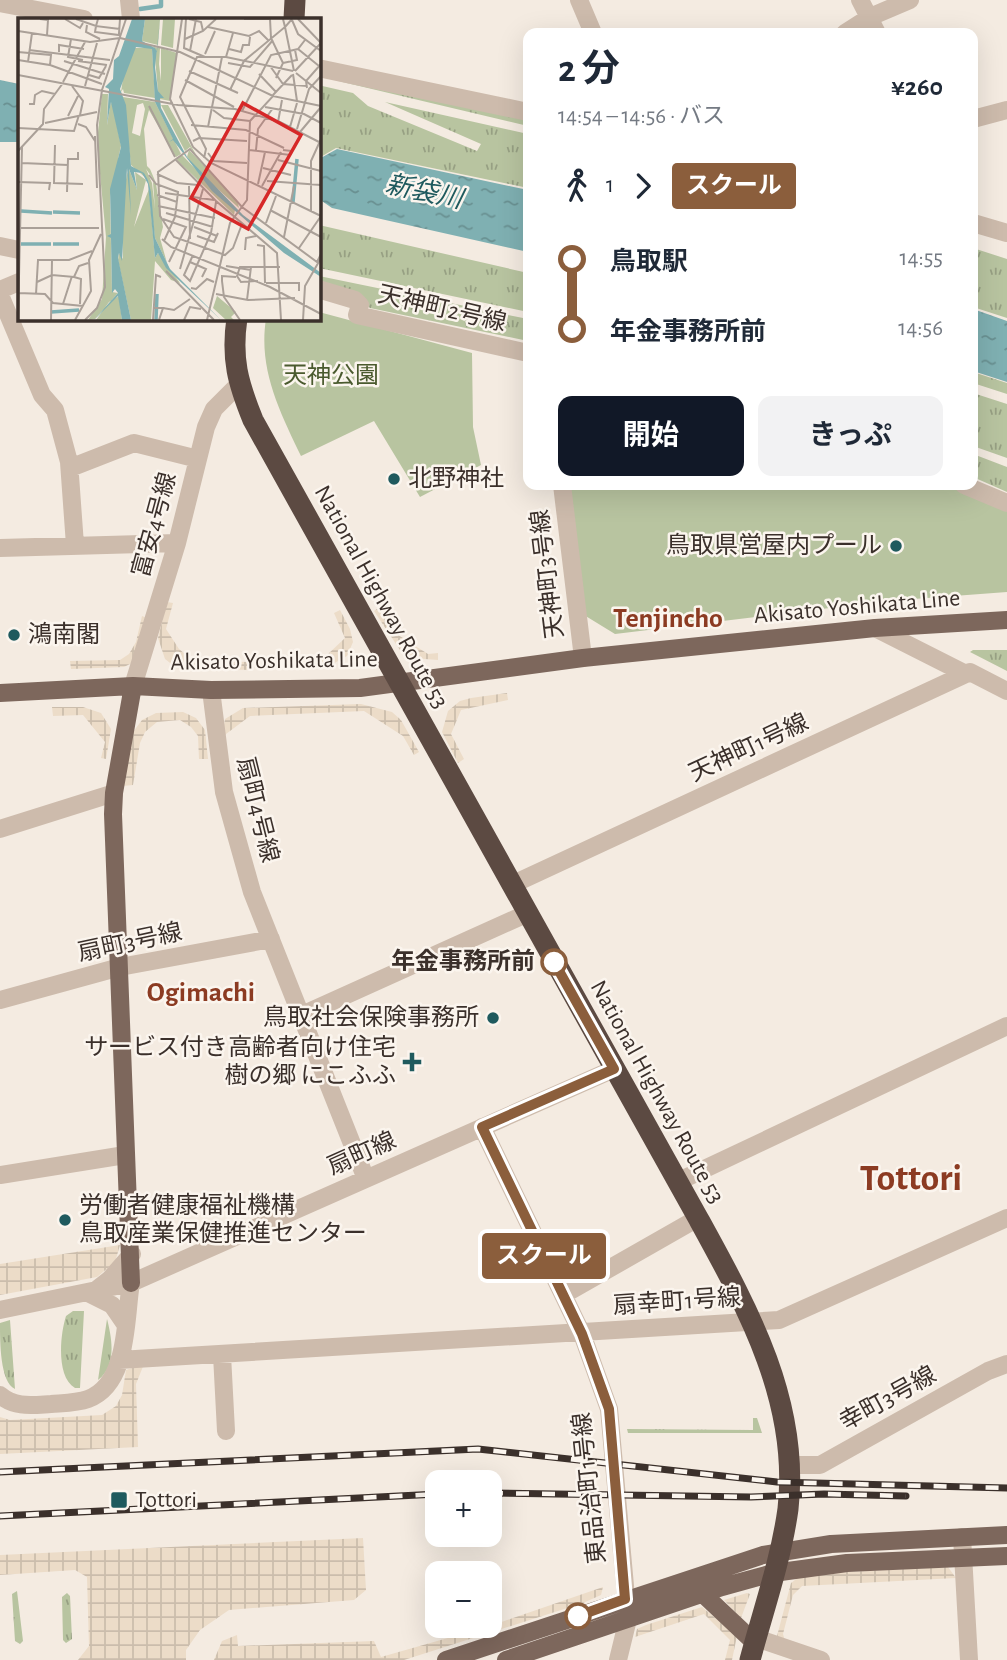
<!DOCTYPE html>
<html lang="ja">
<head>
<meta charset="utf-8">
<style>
  :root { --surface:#fff; --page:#f2f2f3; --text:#1f2937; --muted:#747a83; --accent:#111827 }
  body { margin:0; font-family:"Alegreya Sans","Noto Sans JP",sans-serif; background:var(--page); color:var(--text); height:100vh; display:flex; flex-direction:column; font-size:26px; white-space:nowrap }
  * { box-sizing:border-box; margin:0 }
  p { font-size:23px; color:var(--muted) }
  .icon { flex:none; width:38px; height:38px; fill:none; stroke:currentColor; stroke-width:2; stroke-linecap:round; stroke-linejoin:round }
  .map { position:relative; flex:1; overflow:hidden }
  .sheet { position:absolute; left:523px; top:28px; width:455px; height:462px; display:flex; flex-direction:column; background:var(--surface); border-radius:14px; box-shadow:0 7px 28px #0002 }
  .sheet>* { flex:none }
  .badge { padding:0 14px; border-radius:5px; font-size:24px; line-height:46px }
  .controls { position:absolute; left:425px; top:1470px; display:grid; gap:14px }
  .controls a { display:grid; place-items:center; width:77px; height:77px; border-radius:14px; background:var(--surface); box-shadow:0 7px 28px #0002; font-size:35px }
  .map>.badge { position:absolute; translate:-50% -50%; box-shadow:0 0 0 4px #fff }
  .legs { display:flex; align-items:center; gap:10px; height:77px; padding:0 35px; font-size:23px }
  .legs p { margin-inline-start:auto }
  .head { display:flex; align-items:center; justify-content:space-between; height:119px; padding:0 35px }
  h1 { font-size:38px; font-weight:700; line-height:52px }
  .primary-button { display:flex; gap:14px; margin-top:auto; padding:14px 35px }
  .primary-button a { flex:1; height:80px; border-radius:14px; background:var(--accent); color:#fff; font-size:28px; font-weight:700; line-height:80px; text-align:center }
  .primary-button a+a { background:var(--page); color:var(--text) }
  ul { padding:0 35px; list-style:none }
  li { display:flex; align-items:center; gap:24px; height:70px; font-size:26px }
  li i { display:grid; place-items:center; width:10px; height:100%; margin:0 9px; background:currentColor }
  li i::after { content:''; width:18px; height:18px; margin:-9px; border:5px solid; border-radius:50%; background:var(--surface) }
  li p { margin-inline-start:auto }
  li:first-child i { background:linear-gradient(#0000 50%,currentColor 0) }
  li:last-child i { background:linear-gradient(currentColor 50%,#0000 0) }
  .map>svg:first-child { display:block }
  .grass { fill:url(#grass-tufts) }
  .park { fill:#b8c4a0 }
  .plaza { fill:url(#plaza-grid) }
  .water { fill:url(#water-ripples) }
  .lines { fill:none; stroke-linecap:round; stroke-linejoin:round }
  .stream { stroke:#7fb0b2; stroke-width:4.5 }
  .minor { stroke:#cdbbac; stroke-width:18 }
  .major { stroke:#7d675c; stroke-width:18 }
  .highway { stroke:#5c4a42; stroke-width:21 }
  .rail-casing { stroke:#3b302b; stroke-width:7 }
  .rail { stroke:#fbf5ee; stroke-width:4.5; stroke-dasharray:13; stroke-linecap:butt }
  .line-1-casing { stroke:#fff; stroke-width:16 }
  .line-1 { stroke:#8b5e3c; stroke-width:10 }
  .poi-dot { fill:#1f5a5e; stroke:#fbf5ee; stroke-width:2.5 }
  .stop-1-dot { fill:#fff; stroke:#8b5e3c; stroke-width:3.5 }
  .labels { text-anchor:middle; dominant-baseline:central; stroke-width:5; stroke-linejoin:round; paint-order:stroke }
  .street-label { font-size:24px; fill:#3b302b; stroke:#fbf5ee }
  .park-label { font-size:24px; fill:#4a5a2e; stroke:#fbf5ee }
  .poi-label { font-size:24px; fill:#3b302b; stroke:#fbf5ee; text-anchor:start }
  .stop-label { font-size:24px; font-weight:bold; fill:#3b302b; stroke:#fbf5ee; text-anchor:end }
  .water-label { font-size:26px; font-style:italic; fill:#1f5a5e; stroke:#fbf5ee }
  .quarter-label { font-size:28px; font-weight:bold; fill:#8c3b22; stroke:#fbf5ee }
  .town-label { font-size:38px; font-weight:bold; fill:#8c3b22; stroke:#fbf5ee }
  .inset-river { fill:none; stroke:#7fb0b2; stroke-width:3.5 }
  .inset-road { fill:none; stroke:#aaa098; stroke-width:2 }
  .view { fill:#d62828; fill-opacity:0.15; stroke:#d62828; stroke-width:3.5 }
  .inset-edge { fill:none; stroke:#3b302b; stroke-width:3.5 }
</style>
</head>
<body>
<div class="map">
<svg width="1007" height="1660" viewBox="0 0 1007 1660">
  <defs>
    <pattern id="grass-tufts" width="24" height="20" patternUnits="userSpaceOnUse" patternTransform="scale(1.75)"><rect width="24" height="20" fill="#b8c4a0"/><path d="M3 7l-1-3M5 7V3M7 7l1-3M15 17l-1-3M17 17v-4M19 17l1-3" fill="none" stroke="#97a083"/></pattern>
    <pattern id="plaza-grid" width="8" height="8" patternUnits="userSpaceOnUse" patternTransform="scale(1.75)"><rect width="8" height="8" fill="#ecdcc8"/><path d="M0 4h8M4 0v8" fill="none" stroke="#cbbdac"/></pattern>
    <pattern id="water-ripples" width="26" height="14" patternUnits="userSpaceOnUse" patternTransform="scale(1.75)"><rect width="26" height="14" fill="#7fb0b2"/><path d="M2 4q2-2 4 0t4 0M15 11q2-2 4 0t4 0" fill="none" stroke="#699091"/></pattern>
  </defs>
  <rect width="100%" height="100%" fill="#f4ebe1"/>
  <path class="grass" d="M334,80L528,120V126Z
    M318,85L353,93L368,106L477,151L481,144L385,102L528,134V188L336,148L319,158Z
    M319,225L528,273V312L319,268Z
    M973,248L1007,259V318L973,307Z
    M319,276L528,319V341L370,308L359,298L319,284Z
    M973,372L1007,383V394L973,383Z
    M973,393L1007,404V458L973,446Z
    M973,454L1007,467V492L973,477Z
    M973,650H1007V671L970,652Z
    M73,1311H84L80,1388H75C56,1377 60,1335 66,1316Z
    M107,1319C112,1338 117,1366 98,1380Z
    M10,1320L15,1389C0,1382 0,1342 0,1323Z
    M753,1418H757L762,1433H628L627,1429L753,1430Z
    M17,1591L23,1641L20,1644L15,1641L12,1594Z
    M67,1593L70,1596L72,1639L66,1643L63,1640L62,1597Z"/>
  <path class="park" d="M319,312L472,353L473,427L481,465L420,497L374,421L301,456C280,412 258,369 266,319L318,318Z
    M570,485H949L1007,508V592L887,601L615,634L584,615Z"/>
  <path class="plaza" d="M167,602L173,603L166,629L179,649L190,658L203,661L250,662V670L184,668L174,666L165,659L158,638Z
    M380,607L395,633L428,654L438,653V660L412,658L400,650L374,611Z
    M340,610L350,629L353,642L347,656L329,666L285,669V662L315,660L327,655L345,638L334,613Z
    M142,616L147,618L132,663L124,667L71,669L70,661L120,660L129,654L136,642Z
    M507,693L508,700L461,710L451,734L464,759L458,763L442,732L448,711L460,701L471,698Z
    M361,704L392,712L401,720L419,752L414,755L403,736L364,711L250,716L222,737L225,719L243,708Z
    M52,707H83L101,713L111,729L106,759L101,758L105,742L83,715L53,716Z
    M183,712L196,718L205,730L208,759H199L198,736L191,727L180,720L157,722L145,732L140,743L133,785L123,786L133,732L142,720L156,713Z
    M120,1245L115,1262L97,1277L0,1295V1264Z
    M144,1364L136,1384L138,1447L0,1454V1417L10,1420L102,1415L116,1406L122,1395L126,1370Z
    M363,1538L366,1590L354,1600L229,1610L200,1630L186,1650V1660H78L89,1646L87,1577L75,1570L0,1575V1555Z
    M948,1567L956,1578L802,1586L793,1595L783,1634L785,1641L777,1636L791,1583L799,1577L806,1574Z
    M603,1587L601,1595L583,1603L404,1660H214L222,1641L237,1635L238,1646L374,1641L381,1657L490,1626Z
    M747,1593L750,1594L741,1618L724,1600Z
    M702,1607L737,1636L732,1660H725L730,1640L704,1614L635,1637L637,1629L646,1625Z"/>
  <path class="water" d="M0,80L19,84V142H0Z
    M337,149L528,190V252L332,208L319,199V159Z
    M973,309L1007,321V382L973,371Z"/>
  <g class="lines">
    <path class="stream" d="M140,9L161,6V0"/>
    <path class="minor" d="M129,0L131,19
      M579,0L593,33
      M860,0L877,33
      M0,3L84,19
      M845,33L870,17L910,0
      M318,68L528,112
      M973,119L1007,110
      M973,223L1007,233
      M0,246L19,250
      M318,289L355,300L360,305L357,315L528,353
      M0,290L19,282
      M0,295L42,395L55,410L69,462L75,545
      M70,468L134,443L198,459
      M562,485L583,658
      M964,485L1007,503
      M0,548L177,543
      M875,628L966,674
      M133,686L177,543L206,427L214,409L239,384
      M211,690L224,792L252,892L366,1179
      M0,829L114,793
      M511,885L970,672L1007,691
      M0,1000L120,967L271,939
      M302,1015L526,914
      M482,1127L582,1334L609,1409L628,1619L618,1660
      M0,1175L125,1155
      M677,1182L1007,1026
      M96,1290L110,1279L132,1254
      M90,1294L112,1305L125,1324
      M563,1295L698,1218
      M0,1310L131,1283L614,1069
      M222,1355L226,1431
      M119,1360L779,1320L1007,1218
      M0,1395C15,1408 32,1405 51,1404C63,1403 77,1403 88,1399C129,1384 125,1318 131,1283
      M790,1465H820L988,1371L1007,1364
      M962,1537L969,1660
      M756,1638L821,1660"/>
    <path class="major" d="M0,693L133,686L211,690L360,688L583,658L875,628L1007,620
      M131,1283L113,814L114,793L133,686
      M703,1594L755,1643
      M446,1660L763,1555L831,1544L1007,1535
      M506,1660L722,1587L773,1573L847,1563L1007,1556"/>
    <path class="highway" d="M294,19L295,0
      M237,318C231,359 238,383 253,420L698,1218C748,1309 800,1402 788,1509C781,1560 763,1611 750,1660"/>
    <defs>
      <path id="rail" d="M0,1472L478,1449L777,1482L1007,1488
        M490,1493L751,1497L824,1494L906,1496
        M0,1516L438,1494"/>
    </defs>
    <use href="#rail" class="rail-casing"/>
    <use href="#rail" class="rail"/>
  </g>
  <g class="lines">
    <defs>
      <path id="line-1" d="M554,962L614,1069L482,1127L582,1334L609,1409L625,1599L578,1616"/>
    </defs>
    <use href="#line-1" class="line-1-casing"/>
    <use href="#line-1" class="line-1"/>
  </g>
  <g class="poi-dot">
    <circle cx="394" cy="479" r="7"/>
    <circle cx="896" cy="546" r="7"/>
    <circle cx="14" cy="635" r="7"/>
    <circle cx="493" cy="1018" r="7"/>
    <path d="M408.5 1051.5h7v7h7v7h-7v7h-7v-7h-7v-7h7z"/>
    <circle cx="65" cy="1220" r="7"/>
    <rect x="110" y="1491" width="18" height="18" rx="3.5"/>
  </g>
  <g class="stop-1-dot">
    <circle cx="554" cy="962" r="12"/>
    <circle cx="578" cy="1616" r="12"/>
  </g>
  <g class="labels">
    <g class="street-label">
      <text transform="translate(442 309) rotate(13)">天神町2号線</text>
      <text transform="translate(155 525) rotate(-75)">富安4号線</text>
      <text transform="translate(548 574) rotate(-97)">天神町3号線</text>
      <text transform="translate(381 597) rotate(61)">National Highway Route 53</text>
      <text transform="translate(857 607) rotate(-5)">Akisato Yoshikata Line</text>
      <text transform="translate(274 661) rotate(-1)">Akisato Yoshikata Line</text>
      <text transform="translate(749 748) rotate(-25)">天神町1号線</text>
      <text transform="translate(257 810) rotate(76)">扇町4号線</text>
      <text transform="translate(130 943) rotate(-12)">扇町3号線</text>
      <text transform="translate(657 1092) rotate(61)">National Highway Route 53</text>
      <text transform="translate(362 1154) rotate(-24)">扇町線</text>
      <text transform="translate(677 1302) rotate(-4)">扇幸町1号線</text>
      <text transform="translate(888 1399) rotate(-29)">幸町3号線</text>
      <text transform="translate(590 1488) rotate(-96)">東品治町1号線</text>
    </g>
    <g class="park-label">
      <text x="331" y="376">天神公園</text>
    </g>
    <g class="poi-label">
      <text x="408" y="479">北野神社</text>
      <text x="882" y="546" text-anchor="end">鳥取県営屋内プール</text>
      <text x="28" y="635">鴻南閣</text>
      <text x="479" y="1018" text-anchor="end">鳥取社会保険事務所</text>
      <text x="396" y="1048" text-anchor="end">サービス付き高齢者向け住宅<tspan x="396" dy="28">樹の郷 にこふふ</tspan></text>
      <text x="79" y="1206">労働者健康福祉機構<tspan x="79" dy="28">鳥取産業保健推進センター</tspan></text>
      <text x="135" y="1500">Tottori</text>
    </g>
    <g class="stop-label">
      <text x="535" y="962">年金事務所前</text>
    </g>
    <g class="water-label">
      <text transform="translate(424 192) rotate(12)">新袋川</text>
    </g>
    <g class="quarter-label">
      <text x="668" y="619">Tenjincho</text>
      <text x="201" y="993">Ogimachi</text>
    </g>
    <g class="town-label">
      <text x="911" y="1179">Tottori</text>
    </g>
  </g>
  <g transform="translate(18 18)">
    <rect width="303" height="303" fill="#f4ebe1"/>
    <path d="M136,29L142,30L141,46L143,63V30L159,35L152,83L142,81L140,73ZM117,30H134L137,80L106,75L105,71L103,74L107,47ZM84,76H90L89,107L93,83L96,93L103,128L100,141L104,139L92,178L94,274L100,275L77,301L70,302L84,281L88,219L79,124ZM105,79L137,84L163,136L158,139L131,92L126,111L129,148L132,151L138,165L128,151L134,165L137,191L135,164L138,166L145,209L142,220L149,245L137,220L130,162L113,147ZM125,85L127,91L122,118L114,115L119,87ZM143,87H150L181,142L172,129L167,133ZM171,132L219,182L221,190L184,157L169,139ZM164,137L217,192L216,197L158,141ZM110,150L109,157L111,151L119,172L117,154L128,162L116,209L131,171L137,240L140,235L162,265L153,262L137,243L133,302H113L100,242L101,235L105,241L104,185ZM101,278L104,302H78L91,284Z" fill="#b8c4a0" fill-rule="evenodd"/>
    <path d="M127,1H142L140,27L124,23Z" fill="#b8c4a0"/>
    <path d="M145,1H157L155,30L143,27ZM199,278L218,294L213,299L216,302H208L195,290Z" fill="#b8c4a0"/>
    <path d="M114,1H127L124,23L137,30L139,34L142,1L137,49L140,73L146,80H142L143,90L169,139L225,197L303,255V259L266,235L194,173L155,122L151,124L155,121L137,84L134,31L118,29L102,71L108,87L113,148L126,155L130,162L133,174L137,220L152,251L203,302L148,250L140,235L137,240L130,166L124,155L116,154L119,172L111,151L113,197L109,150L104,243L101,235L100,240L113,302H104L100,278L76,302L100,275L97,271L94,275L93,220L89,218L93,216L92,171L103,129L93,84L89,106L91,71L87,69L95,61L96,42L101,38Z" fill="#7fb0b2"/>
    <path class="inset-river" d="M275,184L279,141M3,193L34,195M35,194L62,195M3,226H33M35,226H61M33,294L61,292M138,302L139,276"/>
    <path class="inset-road" d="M22,1L30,2L29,17M47,1L62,10L65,5M58,1L78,8L80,1M164,1L152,81L175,129L193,145L303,198M168,1L166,30L187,39M171,1L183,4L185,13M226,1H252M252,1L253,20L265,45L258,60M274,1L267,9L276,53M280,1L303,25M274,2L280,16L303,33M69,7L68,14L82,21M190,9L231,18L241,13L250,22M102,11L78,8L77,14L101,17V15L102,1M0,13L72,24L102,20M102,20L162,34L255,78M53,21L50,39L65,42M167,21L185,13L198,1M211,31L223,34L225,27H231L232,19M280,31L301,48M11,32L92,42M172,33L178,1M0,34L33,37L32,47L0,42M41,34V27L66,31M187,36L197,13M208,39L215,15M46,43L87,56M60,43L89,47M10,44L14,15M210,45L232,49L255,22M265,45L279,42L277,32M32,47L84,66M252,48L265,66L289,68M171,53L220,75M277,53L303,25M278,55L303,75M241,56L258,74M275,56L279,83M0,57L160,87L217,91L262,104L303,125M71,57L81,60L88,48M167,62L216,89M45,64L67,24M54,68L65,83L62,97M67,68L79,25M289,70L288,63L303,46M212,72L226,43L267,9L265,1M255,77L274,57M11,86H16L17,77L24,73L37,76M131,88L157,139M247,89L286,96L303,105M195,92L206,100L232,103M224,93L253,37L280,31L287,22M50,98L60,78M260,104L264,82M27,105L79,94M60,106L68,109L77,123M173,107L228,112L266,130M190,109L204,39M272,109L279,85M0,110L56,113L61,97M279,111L291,71L303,58M282,114L303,89M77,118L79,170M175,123L181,120L229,123M37,127L36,165L65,166M231,132L272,137L274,133L265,132M238,132L240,111L255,90M0,133L25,106L26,91L45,65M190,135L196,143L229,145M186,140L188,131L162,79L179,39H208L275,53M158,142L198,183L259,235L263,302M260,142L303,153M4,145L50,147M245,150L273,157M139,156L159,165L180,167M131,157L138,166L160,174L157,199L146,223M249,163L303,167M0,164L32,165L31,172M240,166L247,134M171,168L172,221M244,168L263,134M49,174L50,141H60V134M147,175L196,182M139,177L159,184M140,188L197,200M252,192L303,219M293,193V143L303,121M148,195L195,209M145,201L168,209L151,244M248,205L258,178M224,206L215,230L207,237L156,219L142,198L140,154L172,131L224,189L299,244L303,236M176,209L199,218M2,210H81M179,218L196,224L200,215M266,219L276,168M144,221L153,229L252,269L303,296M239,227L246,228L247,265M281,230L303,198M227,232L228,220L238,218M175,237L166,257L172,263L193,215L198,184M172,244L188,251L184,259M208,248L233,252M162,251L185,171M148,253L196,302M56,259L63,261L62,286M218,259L204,258V263L206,279L222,302M240,263L223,264L219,258L222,249H262M19,264L34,257L56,259L61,248L70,245M248,265H281V273M173,270L178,271L189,261L196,264M0,275L27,276L35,285L65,288M18,276L20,242H51L74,233M198,276L230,282L277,280M229,282L233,249M45,286L54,258M136,290H145L141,302M145,290L156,292L172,281M0,302L4,129M33,302L34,242M57,302L73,273L71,242L83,216M67,302L79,290L87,269L79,107L84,72L108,1M135,302L138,257L143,259M166,302L172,289L183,291M189,302L212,205L229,182L232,103L255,78L303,88M285,302L287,268L303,240"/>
    <path class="view" d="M225,85L283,117L230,211L173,180Z"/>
    <rect width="303" height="303" class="inset-edge"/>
  </g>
</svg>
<div class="controls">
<a>+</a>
<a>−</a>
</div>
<b class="badge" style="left:544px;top:1256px;background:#8b5e3c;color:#fff">スクール</b>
<section class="sheet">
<div class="head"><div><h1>2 分</h1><p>14:54 – 14:56 · バス</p></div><b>¥260</b></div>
<div class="legs"><svg class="icon" aria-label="walk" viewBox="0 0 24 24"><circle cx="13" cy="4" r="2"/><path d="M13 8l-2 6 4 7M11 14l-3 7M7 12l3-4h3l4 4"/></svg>1<svg class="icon" aria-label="forward" viewBox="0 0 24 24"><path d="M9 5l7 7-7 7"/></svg><b class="badge" style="background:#8b5e3c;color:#fff">スクール</b></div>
<ul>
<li><i style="color:#8b5e3c"></i><b>鳥取駅</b><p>14:55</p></li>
<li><i style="color:#8b5e3c"></i><b>年金事務所前</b><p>14:56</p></li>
</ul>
<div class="primary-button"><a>開始</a><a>きっぷ</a></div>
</section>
</div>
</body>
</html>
